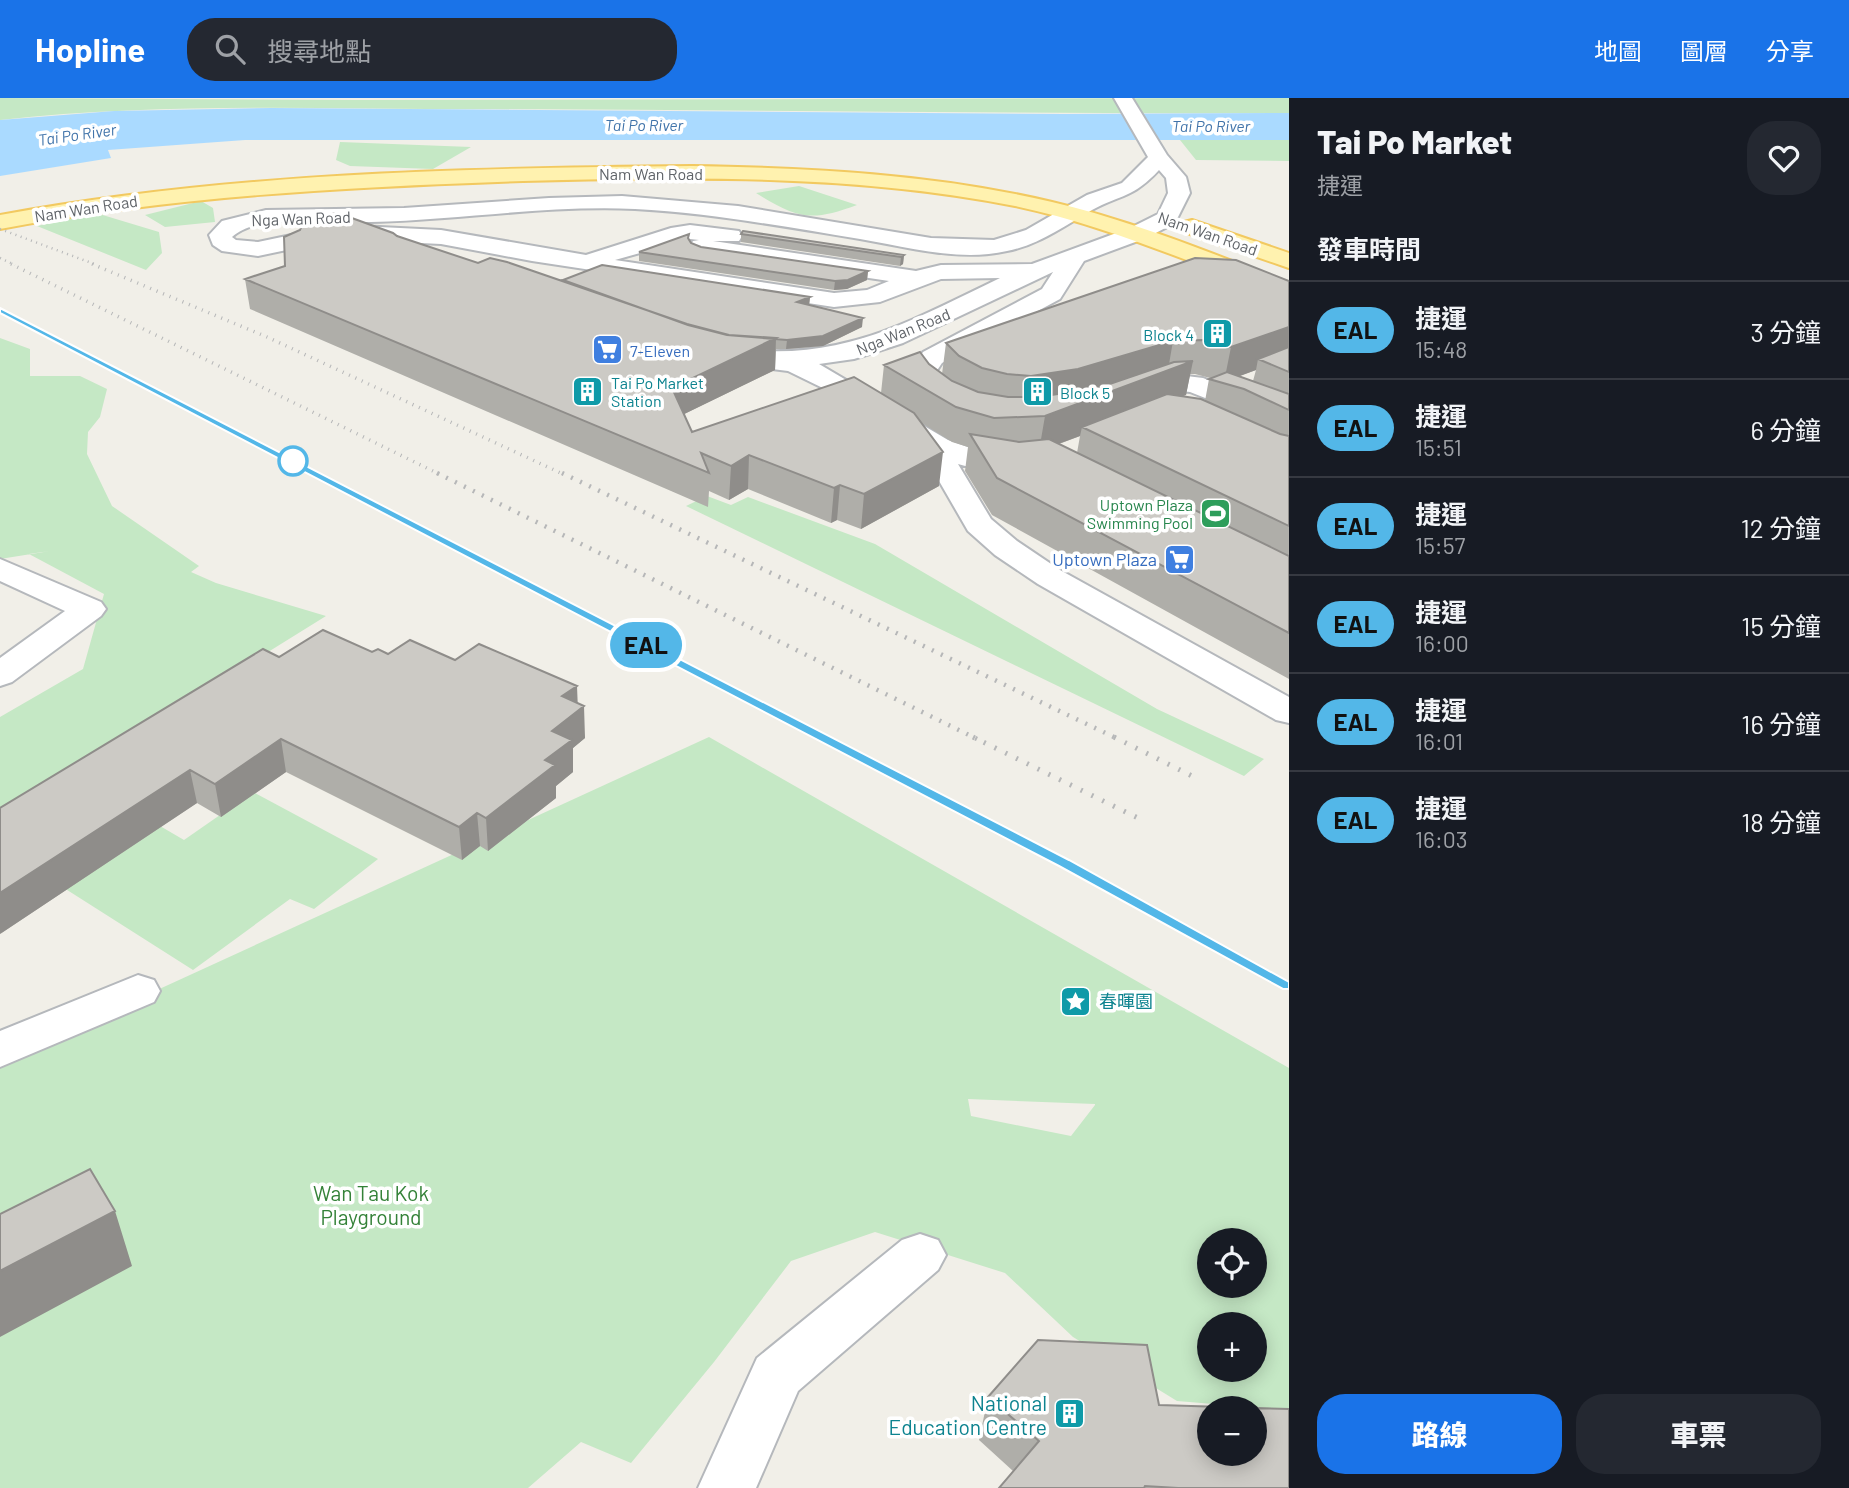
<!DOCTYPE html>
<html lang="zh-TW">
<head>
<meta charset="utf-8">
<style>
  :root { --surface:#171b24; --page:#242831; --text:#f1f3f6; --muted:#9ea1a6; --line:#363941; --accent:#1a73e8 }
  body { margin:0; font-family:Barlow,"Noto Sans TC",sans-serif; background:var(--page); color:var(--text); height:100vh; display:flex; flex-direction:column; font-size:26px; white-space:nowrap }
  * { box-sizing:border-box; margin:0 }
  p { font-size:23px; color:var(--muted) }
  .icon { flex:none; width:38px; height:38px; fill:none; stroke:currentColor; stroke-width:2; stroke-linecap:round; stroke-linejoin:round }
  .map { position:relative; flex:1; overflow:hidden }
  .panel { display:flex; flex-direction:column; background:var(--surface); width:560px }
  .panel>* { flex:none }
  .badge { padding:0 14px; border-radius:23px; font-size:24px; line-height:46px }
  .buttons { position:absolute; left:1197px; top:1130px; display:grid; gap:14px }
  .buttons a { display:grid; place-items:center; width:70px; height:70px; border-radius:50%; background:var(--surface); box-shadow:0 4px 18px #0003; font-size:35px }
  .map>.badge { position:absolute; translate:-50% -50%; box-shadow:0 0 0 4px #fff }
  h2 { padding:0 28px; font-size:26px; line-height:63px }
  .round { display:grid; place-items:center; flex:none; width:74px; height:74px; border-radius:28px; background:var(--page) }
  .headline { display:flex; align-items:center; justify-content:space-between; height:119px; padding:0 28px }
  h1 { font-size:33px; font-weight:800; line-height:52px }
  .action { display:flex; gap:14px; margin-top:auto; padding:14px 28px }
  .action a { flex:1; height:80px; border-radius:28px; background:var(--accent); color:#fff; font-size:28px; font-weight:800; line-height:80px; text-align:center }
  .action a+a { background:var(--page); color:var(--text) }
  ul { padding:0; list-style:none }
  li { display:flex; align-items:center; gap:21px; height:98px; padding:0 28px; border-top:2px solid var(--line) }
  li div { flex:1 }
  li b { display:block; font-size:26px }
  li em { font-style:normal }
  li .badge { min-width:77px; font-weight:700; text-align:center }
  header { display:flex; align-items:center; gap:42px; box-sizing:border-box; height:98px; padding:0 35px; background:var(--accent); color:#fff }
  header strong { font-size:33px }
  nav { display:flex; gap:38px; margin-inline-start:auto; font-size:24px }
  .search { width:490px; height:63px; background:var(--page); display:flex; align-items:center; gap:18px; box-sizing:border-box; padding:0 24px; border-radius:28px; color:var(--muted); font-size:26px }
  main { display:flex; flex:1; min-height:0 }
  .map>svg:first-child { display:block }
  .green { fill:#c5e8c5; fill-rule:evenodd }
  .water { fill:#aadaff }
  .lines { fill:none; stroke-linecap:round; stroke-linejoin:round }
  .minor-casing { stroke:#b5b8bc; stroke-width:4 }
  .major-casing { stroke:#f2c960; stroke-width:4 }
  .minor { fill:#fff; fill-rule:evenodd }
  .major { fill:#fff2af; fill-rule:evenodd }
  .rail-far3 { stroke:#b6b7b8; stroke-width:2.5; stroke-dasharray:1 4.5; stroke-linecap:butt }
  .rail-far2 { stroke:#b6b7b8; stroke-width:3.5; stroke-dasharray:1 6; stroke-linecap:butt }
  .rail-far1 { stroke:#b6b7b8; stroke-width:4.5; stroke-dasharray:2 8; stroke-linecap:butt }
  .rail { stroke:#b6b7b8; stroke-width:5; stroke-dasharray:2 10; stroke-linecap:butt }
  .wall { fill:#afaea9; fill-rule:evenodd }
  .shaded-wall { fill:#8f8d8a }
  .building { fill:#cccac5; stroke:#8f8d8a; stroke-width:2; fill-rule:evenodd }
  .line { fill:#53b7e8; stroke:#fff; stroke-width:2 }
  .stop-dot { fill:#fff; stroke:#53b7e8; stroke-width:3.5 }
  .labels { text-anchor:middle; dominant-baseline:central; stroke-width:7; stroke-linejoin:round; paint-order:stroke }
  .far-water-label { font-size:16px; font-style:italic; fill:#4174aa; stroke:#fff }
  .far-street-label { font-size:16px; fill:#5f6368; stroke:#fff }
  .far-culture-label { font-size:16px; fill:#0d838f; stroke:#fff; text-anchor:start }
  .far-shop-label { font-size:16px; fill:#366cbe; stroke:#fff; text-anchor:start }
  .far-leisure-label { font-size:16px; fill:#27864d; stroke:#fff; text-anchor:end }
  .shop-label { font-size:18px; fill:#366cbe; stroke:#fff; text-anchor:end }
  .culture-label { font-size:18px; fill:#0d838f; stroke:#fff; text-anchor:start }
  .near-park-label { font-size:21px; fill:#348238; stroke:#fff }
  .near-culture-label { font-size:21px; fill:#0d838f; stroke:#fff; text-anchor:end }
</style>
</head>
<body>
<header>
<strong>Hopline</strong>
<div class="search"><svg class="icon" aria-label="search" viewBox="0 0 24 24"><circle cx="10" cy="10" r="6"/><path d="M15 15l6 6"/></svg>搜尋地點</div>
<nav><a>地圖</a><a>圖層</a><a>分享</a></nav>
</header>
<main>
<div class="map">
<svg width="1289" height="1390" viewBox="0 0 1289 1390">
  <rect width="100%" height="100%" fill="#f1efe8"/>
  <path class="green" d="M0,0L357,2L1289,0V15C1019,16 749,12 479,11C320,11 158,4 0,22Z
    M1180,42H1289V63L1196,62Z
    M340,44L471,49L433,71L350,68L336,62Z
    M799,88L857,107C811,124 798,121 756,95Z
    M201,103L213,110L215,124L165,129L145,117Z
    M96,115L159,134L162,155L146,172L37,128Z
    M0,240L30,251V278H80L107,291L100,319L88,334L87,356L112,408L199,468L191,474L216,485L326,518L0,721V619L83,571L104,496L29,456L50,453L0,461Z
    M707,398L731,407L748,399L875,446L1157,611L1264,661L1244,678L686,408Z
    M709,639L1289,970V1312L1177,1303L1073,1239L1005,1175L875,1134L791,1163L714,1264L631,1365L581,1344L528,1390H0V964ZM968,1001L1095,1006V1007L1071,1038L971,1018ZM1209,1143H1255V1188H1209ZM1209,1227H1255V1272H1209Z
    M253,694L378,761L314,811L290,801L193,872L64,790L160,728L184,742Z"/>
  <path class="water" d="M271,10L1064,16L1289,15V42H245L108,52L111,60L0,78V22L114,13Z"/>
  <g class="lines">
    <defs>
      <path id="minor" d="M1114,0H1132L1167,57L1186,79L1190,95L1175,125L1146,140L1084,163L1060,201L942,265L936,274L942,287L965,305L961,311C934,317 919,295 910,274L923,254L1042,191L1053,174L903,245L854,261L819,266L948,342L990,357L1029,361L1034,367L1029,373C1006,379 981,372 958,366L991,421L1017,443L1060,472L1289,599V625L1276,622L1038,486L995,457L968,433L931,369L912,346L833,295L788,273L725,265L716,262L712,257L716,252L725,249C836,267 904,226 1000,180L941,181L880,204L834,209L532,163L441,146L339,141L258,158L222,153L213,147L209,137L222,123L266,112L404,110L549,100L622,98L738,108L931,140L994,142L1026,132L1087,97L1122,85L1148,59ZM1159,72L1166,80L1168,95L1158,116L1130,130L1032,166L941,167L916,173L713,143H739L742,138L739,133L690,127L671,130L586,157L441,132L339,127L258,144L236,142L232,139C260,113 334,125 371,124C459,122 547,107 635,111C711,115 785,129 860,141C908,149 959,164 1007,153C1039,147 1064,128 1092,112C1122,96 1133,100 1159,72ZM690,141L699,142L693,143L690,148L693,153L701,155L889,183L867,192L834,195L615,162Z
        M1178,277L1203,280L1289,315V333L1190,294C1169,292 1150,308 1129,303L1125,297L1129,291Z
        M0,461L101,504L106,511L101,518L12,584L0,588V560L65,513L0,483Z
        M138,877L154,882L160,893L154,904L0,969V933Z
        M920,1136L938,1142L946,1157L938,1172L798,1293L756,1390H698L757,1260L902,1142Z"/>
      <path id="major" d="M692,68C813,70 934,76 1052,104C1133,123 1211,155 1289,185V200C1258,192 1227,177 1197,166C1137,143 1077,121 1015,108C853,76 688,79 523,83C348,89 173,98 0,131V117C228,75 461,70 692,68Z
        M1192,122L1289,155V170L1184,134L1181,129L1184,124Z"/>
    </defs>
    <use href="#minor" class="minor-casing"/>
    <use href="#major" class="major-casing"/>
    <use href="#minor" class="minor"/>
    <use href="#major" class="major"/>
    <path class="rail-far3" d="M0,131L97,167
      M0,160L15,167"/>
    <path class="rail-far2" d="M11,166L441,377
      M92,166L267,239L565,377
      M0,213L316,377"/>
    <path class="rail-far1" d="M313,375L825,641
      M437,375L977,641
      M562,375L1118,641"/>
    <path class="rail" d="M821,639L1064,765L1289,888
      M973,639L1144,723
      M1114,639L1198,681"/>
  </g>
  <path class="wall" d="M689,136V143L691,145L701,149L868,173L867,182L847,191L834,192L639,163V154Z
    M741,136L904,157L903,166L900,168L741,144Z
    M397,138L478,165L563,183V182L810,199L809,207L862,229L823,248L786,251H776L775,272L684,316L692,334L881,295L884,267L929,266L942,276L946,245L1289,183V581L992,417L965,373L968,349L952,344L922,325L939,388L861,431L837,422L831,425L748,391L729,402L709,393L708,409L250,211L245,181ZM1256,272L1253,283L1239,278ZM1190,276H1195L1210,280L1209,281L1205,303L1181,298L1186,297ZM1080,338L1077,355L1059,346Z
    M372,554L455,562L578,605L585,640L573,650V674L556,688V700L488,753L480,748L462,762L286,674L221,719L197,705L0,836L279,559Z
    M988,1299L1159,1307L1289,1390H999L1013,1373L979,1342Z"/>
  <path class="shaded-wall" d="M904,157L903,166L900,168L901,159Z
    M868,173L867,182L847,191L834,192L835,183Z
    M810,199L809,208L797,204Z
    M863,220L862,229L823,248L786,251L787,242Z
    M1289,229V259L1258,261L1256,272L1224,284L1231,249Z
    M776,240L775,272L672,322V290Z
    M1173,243L1168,272L1193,263L1186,297L1091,333L1082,329L1080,338L1039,353L1045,318L1026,313L1031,278Z
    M943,354L939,388L861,431L864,396Z
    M749,357L748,391L729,402L731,368Z
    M840,387L837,422L831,425L834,390Z
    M577,588L578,613L584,608L585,640L573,650V674L556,688V700L488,753L486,720L545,662L552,633L562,598Z
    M281,641L286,674L221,719L215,686Z
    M190,672L197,705L0,836V795Z
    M477,715L480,748L462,762L459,729Z
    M115,1113L132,1168L0,1239V1173Z"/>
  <path class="building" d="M338,115L393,135L397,138L478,165L490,160L507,164L687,226L729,237L776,240L672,290L692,334L854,279L914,315L943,354L864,396L840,387L834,390L749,357L731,368L701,355L709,375L245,181L285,168L284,139L300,132L304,122L330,121L332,116Z
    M743,133L904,157L901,159L741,136Z
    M689,136L688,140L691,145L701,149L868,173L848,182L835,183L639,154Z
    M1195,160L1236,162L1289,183V229L1231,249L1203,242L1173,243L1078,271L1031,278L1007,276L982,270L959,258L946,245Z
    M602,167L810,199L797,204L863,220L823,238L787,242L727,237L688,227L563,182Z
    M1289,249V274L1258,261Z
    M920,254L929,266L952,283L978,294L1008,299H1038L1098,290L1174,264L1193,263L1045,318L994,320L956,309L884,267Z
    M1227,274L1289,296V312L1244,291L1209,281Z
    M1167,296L1201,301L1280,336L1289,338V428L1082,329Z
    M970,336L1019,344L1049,341L1289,458V535L997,380Z
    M323,532L372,554L378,551L388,556L410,542L455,562L479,546L577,588L562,598L584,608L552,633L572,642L545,662L555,667L486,720L477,715L459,729L281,641L215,686L190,672L0,795V710L263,551L279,559Z
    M90,1071L115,1113L0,1173V1116Z
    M1038,1242L1147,1247L1159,1307L1289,1311V1390H1178L1145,1388L1144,1390H999L1039,1343L988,1299ZM1209,1311H1255V1356H1209Z"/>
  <path class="line" d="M0,210L1069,762L1289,884V891H1283L1059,768L0,215Z"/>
  <defs>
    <symbol id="building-square" viewBox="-11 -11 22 22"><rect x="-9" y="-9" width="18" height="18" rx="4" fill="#0f9aa8" stroke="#fff"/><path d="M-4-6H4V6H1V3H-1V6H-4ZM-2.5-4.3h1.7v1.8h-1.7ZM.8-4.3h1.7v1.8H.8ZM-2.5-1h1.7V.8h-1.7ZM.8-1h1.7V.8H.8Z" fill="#fff"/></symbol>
    <symbol id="supermarket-square" viewBox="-11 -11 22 22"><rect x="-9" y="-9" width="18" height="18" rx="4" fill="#3f7fe0" stroke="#fff"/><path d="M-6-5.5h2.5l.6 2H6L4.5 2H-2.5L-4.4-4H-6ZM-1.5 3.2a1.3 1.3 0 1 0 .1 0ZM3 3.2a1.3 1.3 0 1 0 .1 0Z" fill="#fff"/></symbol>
    <symbol id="stadium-square" viewBox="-11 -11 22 22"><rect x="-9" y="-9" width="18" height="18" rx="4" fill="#2e9e5b" stroke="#fff"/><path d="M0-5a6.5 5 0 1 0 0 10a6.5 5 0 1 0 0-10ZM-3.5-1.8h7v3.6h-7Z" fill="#fff"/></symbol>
    <symbol id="sight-square" viewBox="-11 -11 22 22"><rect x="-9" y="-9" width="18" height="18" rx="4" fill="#0f9aa8" stroke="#fff"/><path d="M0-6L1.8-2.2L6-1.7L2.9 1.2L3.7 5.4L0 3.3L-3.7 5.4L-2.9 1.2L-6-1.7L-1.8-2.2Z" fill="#fff"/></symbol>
  </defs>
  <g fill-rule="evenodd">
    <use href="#building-square" x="1200" y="218" width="35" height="35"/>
    <use href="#supermarket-square" x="590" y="234" width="35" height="35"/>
    <use href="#building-square" x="570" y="276" width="35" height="35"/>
    <use href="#building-square" x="1020" y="276" width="35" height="35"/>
    <use href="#stadium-square" x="1198" y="398" width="35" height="35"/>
    <use href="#supermarket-square" x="1162" y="444" width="35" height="35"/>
    <use href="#sight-square" x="1058" y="886" width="35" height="35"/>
    <use href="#building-square" x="1052" y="1298" width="35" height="35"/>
  </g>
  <circle class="stop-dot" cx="293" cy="363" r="14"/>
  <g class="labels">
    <g class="far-water-label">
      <text x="644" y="26">Tai Po River</text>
      <text x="1211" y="27">Tai Po River</text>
      <text transform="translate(77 36) rotate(-8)">Tai Po River</text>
    </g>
    <g class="far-street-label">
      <text x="651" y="75">Nam Wan Road</text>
      <text transform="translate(86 110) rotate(-9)">Nam Wan Road</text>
      <text transform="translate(301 120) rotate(-2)">Nga Wan Road</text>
      <text transform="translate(1208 135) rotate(19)">Nam Wan Road</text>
      <text transform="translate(903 233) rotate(-22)">Nga Wan Road</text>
    </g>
    <g class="far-culture-label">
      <text x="1194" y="236" text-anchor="end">Block 4</text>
      <text x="611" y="284">Tai Po Market<tspan x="611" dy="18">Station</tspan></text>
      <text x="1060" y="294">Block 5</text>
    </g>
    <g class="far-shop-label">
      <text x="630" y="252">7-Eleven</text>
    </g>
    <g class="far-leisure-label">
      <text x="1193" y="406">Uptown Plaza<tspan x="1193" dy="18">Swimming Pool</tspan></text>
    </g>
    <g class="shop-label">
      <text x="1157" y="461">Uptown Plaza</text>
    </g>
    <g class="culture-label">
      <text x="1099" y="903">春暉園</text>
    </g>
    <g class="near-park-label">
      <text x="371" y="1094">Wan Tau Kok<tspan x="371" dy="24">Playground</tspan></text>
    </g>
    <g class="near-culture-label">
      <text x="1047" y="1304">National<tspan x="1047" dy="24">Education Centre</tspan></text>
    </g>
  </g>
</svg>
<div class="buttons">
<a><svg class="icon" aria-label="locate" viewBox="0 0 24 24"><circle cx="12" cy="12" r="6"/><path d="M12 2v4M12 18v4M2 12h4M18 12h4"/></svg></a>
<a>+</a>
<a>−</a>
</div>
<b class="badge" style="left:646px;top:547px;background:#53b7e8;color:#111">EAL</b>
</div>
<section class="panel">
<div class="headline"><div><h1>Tai Po Market</h1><p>捷運</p></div><a class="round"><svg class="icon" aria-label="heart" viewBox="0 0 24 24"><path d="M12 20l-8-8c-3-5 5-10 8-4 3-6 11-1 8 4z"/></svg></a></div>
<h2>發車時間</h2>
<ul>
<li><span class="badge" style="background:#53b7e8;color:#111">EAL</span><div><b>捷運</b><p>15:48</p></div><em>3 分鐘</em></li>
<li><span class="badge" style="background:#53b7e8;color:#111">EAL</span><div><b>捷運</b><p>15:51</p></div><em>6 分鐘</em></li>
<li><span class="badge" style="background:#53b7e8;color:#111">EAL</span><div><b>捷運</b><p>15:57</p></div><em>12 分鐘</em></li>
<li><span class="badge" style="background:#53b7e8;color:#111">EAL</span><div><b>捷運</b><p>16:00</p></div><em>15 分鐘</em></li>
<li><span class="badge" style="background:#53b7e8;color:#111">EAL</span><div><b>捷運</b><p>16:01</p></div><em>16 分鐘</em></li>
<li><span class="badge" style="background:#53b7e8;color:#111">EAL</span><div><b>捷運</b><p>16:03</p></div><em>18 分鐘</em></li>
</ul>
<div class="action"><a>路線</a><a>車票</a></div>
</section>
</main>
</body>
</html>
